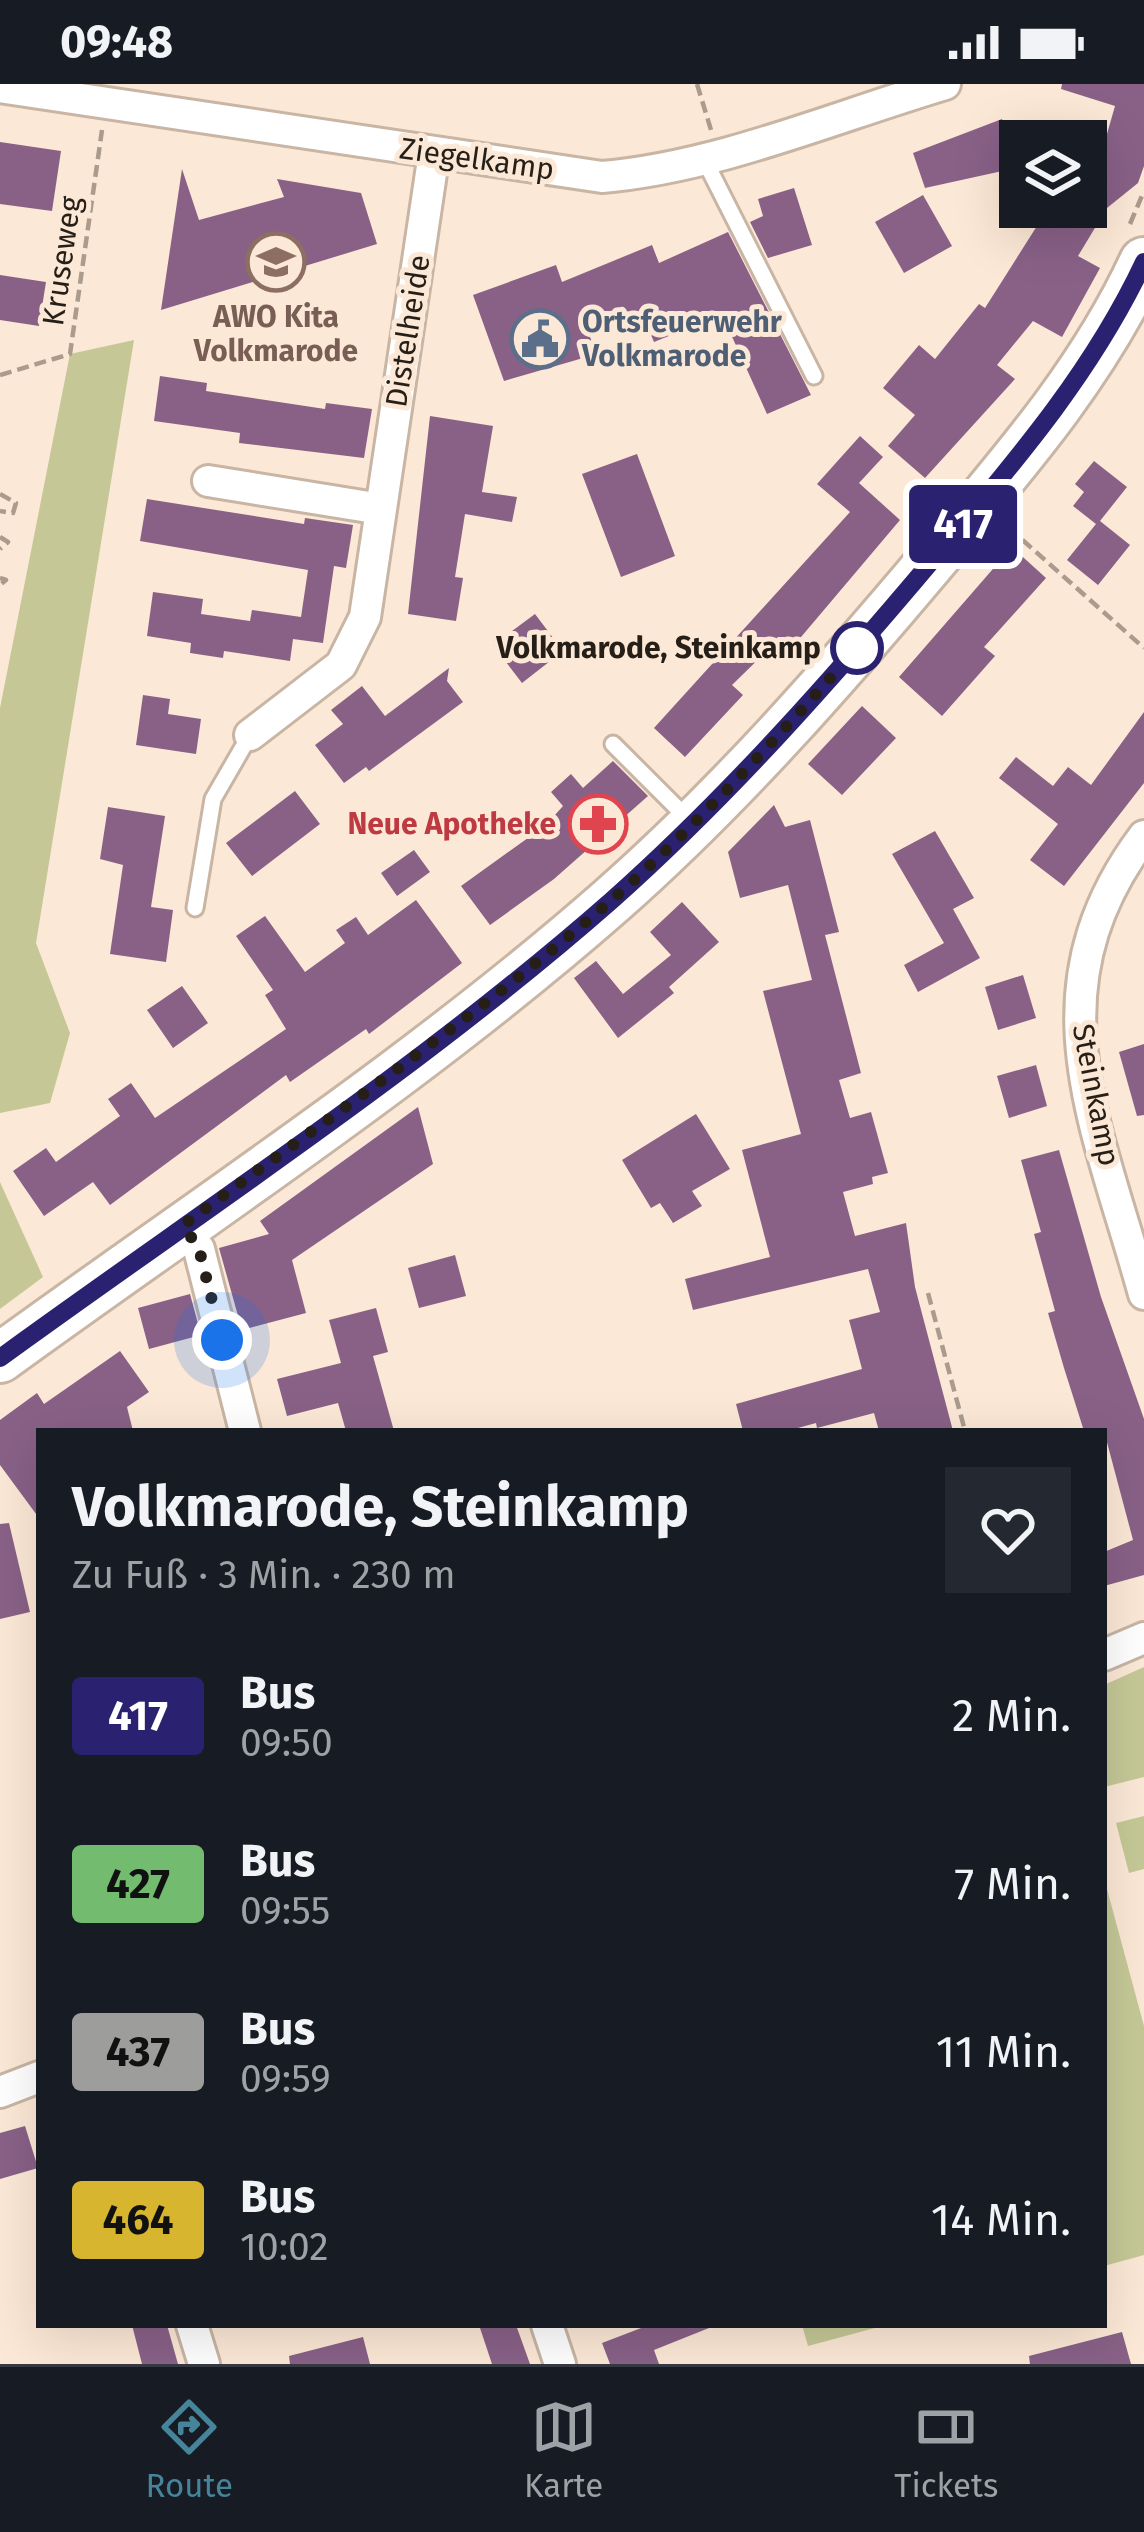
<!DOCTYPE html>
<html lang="de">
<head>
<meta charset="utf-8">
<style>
  :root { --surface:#171b24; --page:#242831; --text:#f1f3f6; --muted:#9ea1a6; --line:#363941; --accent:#458499 }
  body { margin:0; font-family:"Fira Sans",sans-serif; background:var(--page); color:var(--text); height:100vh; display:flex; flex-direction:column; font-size:45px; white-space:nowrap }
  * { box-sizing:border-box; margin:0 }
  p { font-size:39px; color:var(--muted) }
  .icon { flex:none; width:66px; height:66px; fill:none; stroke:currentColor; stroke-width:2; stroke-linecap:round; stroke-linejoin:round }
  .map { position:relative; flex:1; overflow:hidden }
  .details { position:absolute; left:36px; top:1344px; width:1071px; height:900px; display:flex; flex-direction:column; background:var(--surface); border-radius:0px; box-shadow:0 12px 48px #0002 }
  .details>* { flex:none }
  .badge { padding:0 24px; border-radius:9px; font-size:42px; line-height:78px }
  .controls { position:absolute; left:999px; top:36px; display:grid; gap:24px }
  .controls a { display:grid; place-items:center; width:108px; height:108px; border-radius:0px; background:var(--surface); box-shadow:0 12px 48px #0002; font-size:60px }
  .you { position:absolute; width:60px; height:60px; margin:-30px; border:9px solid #fff; border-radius:50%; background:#1a73e8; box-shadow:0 0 0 18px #1a73e833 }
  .map>.badge { position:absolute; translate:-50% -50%; box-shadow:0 0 0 6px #fff }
  .round { display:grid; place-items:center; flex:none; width:126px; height:126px; border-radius:0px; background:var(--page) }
  .head { display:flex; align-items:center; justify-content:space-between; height:204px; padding:0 36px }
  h1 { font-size:57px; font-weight:700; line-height:90px }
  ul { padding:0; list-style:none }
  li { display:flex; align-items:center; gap:36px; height:168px; padding:0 36px }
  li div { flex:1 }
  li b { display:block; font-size:45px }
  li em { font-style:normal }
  li .badge { min-width:132px; font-weight:700; text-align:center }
  .status { display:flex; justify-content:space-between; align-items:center; height:84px; padding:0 60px; background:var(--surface); direction:ltr }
  .status svg { height:33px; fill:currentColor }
  .tab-bar { display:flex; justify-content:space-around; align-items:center; height:168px; border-top:3px solid var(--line); background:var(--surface); font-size:33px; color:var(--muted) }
  .tab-bar a { display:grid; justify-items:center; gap:6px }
  .tab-bar .on { color:var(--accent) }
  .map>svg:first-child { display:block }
  .green { fill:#c5c896 }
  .building { fill:#896187 }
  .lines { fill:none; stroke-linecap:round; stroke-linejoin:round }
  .lane-casing { stroke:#c8b5a4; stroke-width:21 }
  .street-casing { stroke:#c8b5a4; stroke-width:36 }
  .primary-casing { stroke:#c8b5a4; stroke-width:54 }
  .path { stroke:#aa9b8d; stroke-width:4.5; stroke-dasharray:12 6; stroke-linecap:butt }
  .lane { stroke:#fff; stroke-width:15 }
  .street { stroke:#fff; stroke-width:30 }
  .primary { stroke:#fff; stroke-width:48 }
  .line-casing { stroke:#fff; stroke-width:27 }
  .line { stroke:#2b2171; stroke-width:18 }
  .walk { stroke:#261f18; stroke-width:12; stroke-dasharray:0 21.6 }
  .stop-dot { fill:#fff; stroke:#2b2171; stroke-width:6 }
  .labels { text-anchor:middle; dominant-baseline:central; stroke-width:10; stroke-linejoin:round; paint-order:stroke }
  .street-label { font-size:30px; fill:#261f18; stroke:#fce8d6 }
  .education-label { font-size:30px; font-weight:bold; fill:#785e54; stroke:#fce8d6 }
  .service-label { font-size:30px; font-weight:bold; fill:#4e5e75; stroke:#fce8d6; text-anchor:start }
  .stop-label { font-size:30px; font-weight:bold; fill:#261f18; stroke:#fce8d6; text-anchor:end }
  .health-label { font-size:30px; font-weight:bold; fill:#be3a42; stroke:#fce8d6; text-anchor:end }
</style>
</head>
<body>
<div class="status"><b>09:48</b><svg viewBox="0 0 49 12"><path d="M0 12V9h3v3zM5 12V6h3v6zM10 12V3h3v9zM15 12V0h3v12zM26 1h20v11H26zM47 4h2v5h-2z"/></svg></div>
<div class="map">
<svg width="1144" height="2280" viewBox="0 0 1144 2280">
  <rect width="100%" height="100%" fill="#fce8d6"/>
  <path class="green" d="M134,256L36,859L70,949L50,1019L0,1029V624L70,270Z
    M0,1098L43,1193L0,1225Z
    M1144,1583V1693L1104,1703V1601Z
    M1144,1732V1785L1129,1789L1116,1739Z
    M1104,1794L1144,1942V2171L1104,2182Z
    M802,2241H886L808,2262Z"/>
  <path class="building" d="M1062,0H1144V82L1138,99L1107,124L1078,172L1100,184L1062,253L1033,237L997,281L1015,295L925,394L888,362L915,331L883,304L919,261L935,275L979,220L985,224L1049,123H1086L1115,22L1061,5Z
    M1002,35L1016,84L925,104L913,69Z
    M0,58L61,67L52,127L0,120Z
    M182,85L199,136L284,113L277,95L361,109L377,160L161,226Z
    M794,104L812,161L768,174L750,138L763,132L758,115Z
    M923,111L952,162L904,189L875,138Z
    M728,148L811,311L767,330L724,235L718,232L654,258L641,227L588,248L597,270L504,297L473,211L556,181L562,198L652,161L659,179Z
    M0,191L46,198L39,242L0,236Z
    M160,292L207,299L206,307L325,325L326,319L372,325L364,374L239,359L240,349L154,337Z
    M430,332L493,342L482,408L517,413L512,438L465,430L455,493L463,494L456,537L408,530Z
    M860,352L883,373L859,399L900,436L785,572L772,562L732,601L743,611L685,673L654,644L850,428L817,400Z
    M637,370L675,472L621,493L582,390Z
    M1094,377L1127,403L1100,437L1130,461L1098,501L1067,476L1096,440L1073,422L1084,408L1075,400Z
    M147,415L304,440L305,434L353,441L346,484L334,482L323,559L293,555L290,577L224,567L223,574L190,569L191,559L147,552L153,508L203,515L201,530L250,537L252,526L301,533L308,486L140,457Z
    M1012,463L1046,494L984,563L995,572L942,632L899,593Z
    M535,530L563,567L522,599L493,561Z
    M449,584L447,597L463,618L369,687L366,683L344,699L315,661L343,640L331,626L362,602L385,632Z
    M143,611L170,615L168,630L201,635L196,670L136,661Z
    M862,622L896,654L842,711L808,680Z
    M1144,628V699L1064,802L1030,776L1058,740L999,694L1016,673L1053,702L1068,683L1091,701Z
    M613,677L648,712L554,795L490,841L461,802L546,741L563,722L551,708L571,690L583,704Z
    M295,707L320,740L252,792L226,759Z
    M774,721L785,743L810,736L839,848L825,851L861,989L839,996L850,1034L871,1028L888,1089L872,1093L873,1100L843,1108L855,1152L906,1139L915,1203L953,1347H879L874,1329L817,1344L816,1339L787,1347H743L736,1320L862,1285L849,1236L880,1228L868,1185L693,1226L685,1195L770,1173L742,1066L801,1050L763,907L812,896L788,801L740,814L728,768Z
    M108,723L165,732L151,823L173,826L166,878L110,870L123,781L100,775Z
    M935,747L974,814L953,825L980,874L918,908L904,881L944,859L892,770Z
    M414,766L430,788L397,812L381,789Z
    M416,816L462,879L369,950L366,945L290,998L286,991L110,1121L93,1098L44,1132L13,1087L46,1064L56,1078L120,1032L108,1015L131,999L155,1034L286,945L265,911L273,906L236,852L265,832L305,888L345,859L336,846L356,833L368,851Z
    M682,818L719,858L669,903L674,909L618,954L574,894L596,877L623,910L671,871L650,848Z
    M1023,891L1036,934L998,946L985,903Z
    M182,902L208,939L173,964L147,926Z
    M1144,960V1031L1137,1032L1119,968Z
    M1036,981L1047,1022L1009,1034L997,992Z
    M418,1023L433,1080L292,1176L306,1229L242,1246L219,1164L269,1150L260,1137Z
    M696,1030L730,1085L692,1107L702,1122L673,1139L660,1119L651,1124L622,1076Z
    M1059,1066L1101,1213L1144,1335V1491L1104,1502V1468L1133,1456L1104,1347H1084L1064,1284L1048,1229L1055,1227L1034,1150L1041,1148L1021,1076Z
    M455,1171L466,1212L419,1224L408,1184Z
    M190,1210L201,1251L149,1265L138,1224Z
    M376,1224L388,1268L373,1272L394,1347H346L338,1319L287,1332L277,1295L341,1279L329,1236Z
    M120,1267L149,1308L127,1323L133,1347H39V1434L0,1381V1336L37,1309L44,1320Z
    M9,1439L30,1528L0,1535V1440Z
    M25,2042L38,2084L0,2095V2049Z
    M132,2241H167L178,2280H142Z
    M479,2241H516L530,2280H492Z
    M649,2241H714V2242L654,2266L659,2280H610L602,2259Z
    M1122,2248L1131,2280H1030L1029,2272Z
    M363,2253L370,2280H290L289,2272Z"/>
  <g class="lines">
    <defs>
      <path id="lane" d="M704,75L814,292
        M613,660L687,734
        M195,824L213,715L250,651"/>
      <path id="street" d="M0,3L602,93C718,83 834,33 945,0
        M208,397L381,425
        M250,651L341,581L365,533L434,69
        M1144,752C1027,908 1098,1042 1144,1210
        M183,1141L199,1165L245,1347
        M1104,1571L1144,1554
        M0,2008L39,1993
        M192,2241L204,2280
        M547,2241L560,2280"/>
      <path id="primary" d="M0,1274C205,1125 421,984 611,817C729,713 834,593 935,473C1013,380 1093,289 1144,178"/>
    </defs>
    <use href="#lane" class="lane-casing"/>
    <use href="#street" class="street-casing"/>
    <use href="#primary" class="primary-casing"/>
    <path class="path" d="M697,0L711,46
      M1130,140L1144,107
      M0,291L70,270L102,46
      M0,410L16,419L13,429L0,427
      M1009,444L1144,564
      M0,453L8,458L0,465
      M0,494L6,496L0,501
      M928,1209L965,1347"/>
    <use href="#lane" class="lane"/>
    <use href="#street" class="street"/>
    <use href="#primary" class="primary"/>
  </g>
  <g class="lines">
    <defs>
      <path id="line" d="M0,1274C205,1125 421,984 611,817C729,712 834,593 935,473C1013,380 1092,289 1144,178"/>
    </defs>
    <use href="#line" class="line-casing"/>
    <use href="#line" class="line"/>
    <path class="walk" d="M222,1256L199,1165L183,1141C326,1036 473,935 607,820C697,742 778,653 857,564"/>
  </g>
  <defs>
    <symbol id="school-ring" viewBox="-11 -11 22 22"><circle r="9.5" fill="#fce8d6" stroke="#8d6e63" stroke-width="1.5"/><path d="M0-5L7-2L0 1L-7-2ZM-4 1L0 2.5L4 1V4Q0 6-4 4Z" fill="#8d6e63"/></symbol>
    <symbol id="civic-ring" viewBox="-11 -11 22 22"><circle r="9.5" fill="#fce8d6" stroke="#5c6f8a" stroke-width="1.5"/><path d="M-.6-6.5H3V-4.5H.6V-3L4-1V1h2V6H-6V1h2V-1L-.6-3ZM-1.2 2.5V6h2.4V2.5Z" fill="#5c6f8a"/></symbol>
    <symbol id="pharmacy-ring" viewBox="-11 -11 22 22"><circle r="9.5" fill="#fce8d6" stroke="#e0444e" stroke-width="1.5"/><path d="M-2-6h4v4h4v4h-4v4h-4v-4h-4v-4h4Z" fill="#e0444e"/></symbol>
  </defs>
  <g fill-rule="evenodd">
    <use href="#school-ring" x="243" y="145" width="66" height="66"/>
    <use href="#civic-ring" x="507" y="222" width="66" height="66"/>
    <use href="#pharmacy-ring" x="565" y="707" width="66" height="66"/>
  </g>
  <circle class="stop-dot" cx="857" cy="564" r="24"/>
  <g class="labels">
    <g class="street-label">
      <text transform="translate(477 75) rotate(8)">Ziegelkamp</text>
      <text transform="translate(62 177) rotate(-82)">Kruseweg</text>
      <text transform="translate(408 247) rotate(-81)">Distelheide</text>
      <text transform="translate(1096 1011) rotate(79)">Steinkamp</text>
    </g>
    <g class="education-label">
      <text x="276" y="233">AWO Kita<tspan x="276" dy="34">Volkmarode</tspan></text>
    </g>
    <g class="service-label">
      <text x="582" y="238">Ortsfeuerwehr<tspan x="582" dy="34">Volkmarode</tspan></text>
    </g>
    <g class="stop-label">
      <text x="821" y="564">Volkmarode, Steinkamp</text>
    </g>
    <g class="health-label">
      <text x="556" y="740">Neue Apotheke</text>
    </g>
  </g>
</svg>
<div class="controls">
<a><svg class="icon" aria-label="layers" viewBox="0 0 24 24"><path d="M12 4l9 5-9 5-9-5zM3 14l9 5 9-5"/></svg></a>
</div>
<div class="you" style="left:222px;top:1256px"></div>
<b class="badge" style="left:963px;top:440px;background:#2b2171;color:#fff">417</b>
<section class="details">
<div class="head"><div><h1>Volkmarode, Steinkamp</h1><p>Zu Fuß · 3 Min. · 230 m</p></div><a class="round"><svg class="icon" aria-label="heart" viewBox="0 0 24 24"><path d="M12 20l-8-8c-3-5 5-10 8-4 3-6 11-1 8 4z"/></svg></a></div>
<ul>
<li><span class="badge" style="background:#2b2171;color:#fff">417</span><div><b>Bus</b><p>09:50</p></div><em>2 Min.</em></li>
<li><span class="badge" style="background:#72bb6f;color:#111">427</span><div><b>Bus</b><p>09:55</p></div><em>7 Min.</em></li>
<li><span class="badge" style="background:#9d9d9c;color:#111">437</span><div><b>Bus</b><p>09:59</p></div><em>11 Min.</em></li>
<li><span class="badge" style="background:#d7b52e;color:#111">464</span><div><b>Bus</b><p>10:02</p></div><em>14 Min.</em></li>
</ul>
</section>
</div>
<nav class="tab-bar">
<a class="on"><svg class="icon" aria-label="directions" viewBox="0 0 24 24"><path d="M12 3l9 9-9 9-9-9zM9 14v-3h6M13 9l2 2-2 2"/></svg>Route</a>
<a><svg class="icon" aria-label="map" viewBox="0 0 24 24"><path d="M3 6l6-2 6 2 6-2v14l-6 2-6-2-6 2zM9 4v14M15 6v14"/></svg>Karte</a>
<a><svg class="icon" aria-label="tickets" viewBox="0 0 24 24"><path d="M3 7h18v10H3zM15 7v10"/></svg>Tickets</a>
</nav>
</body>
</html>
